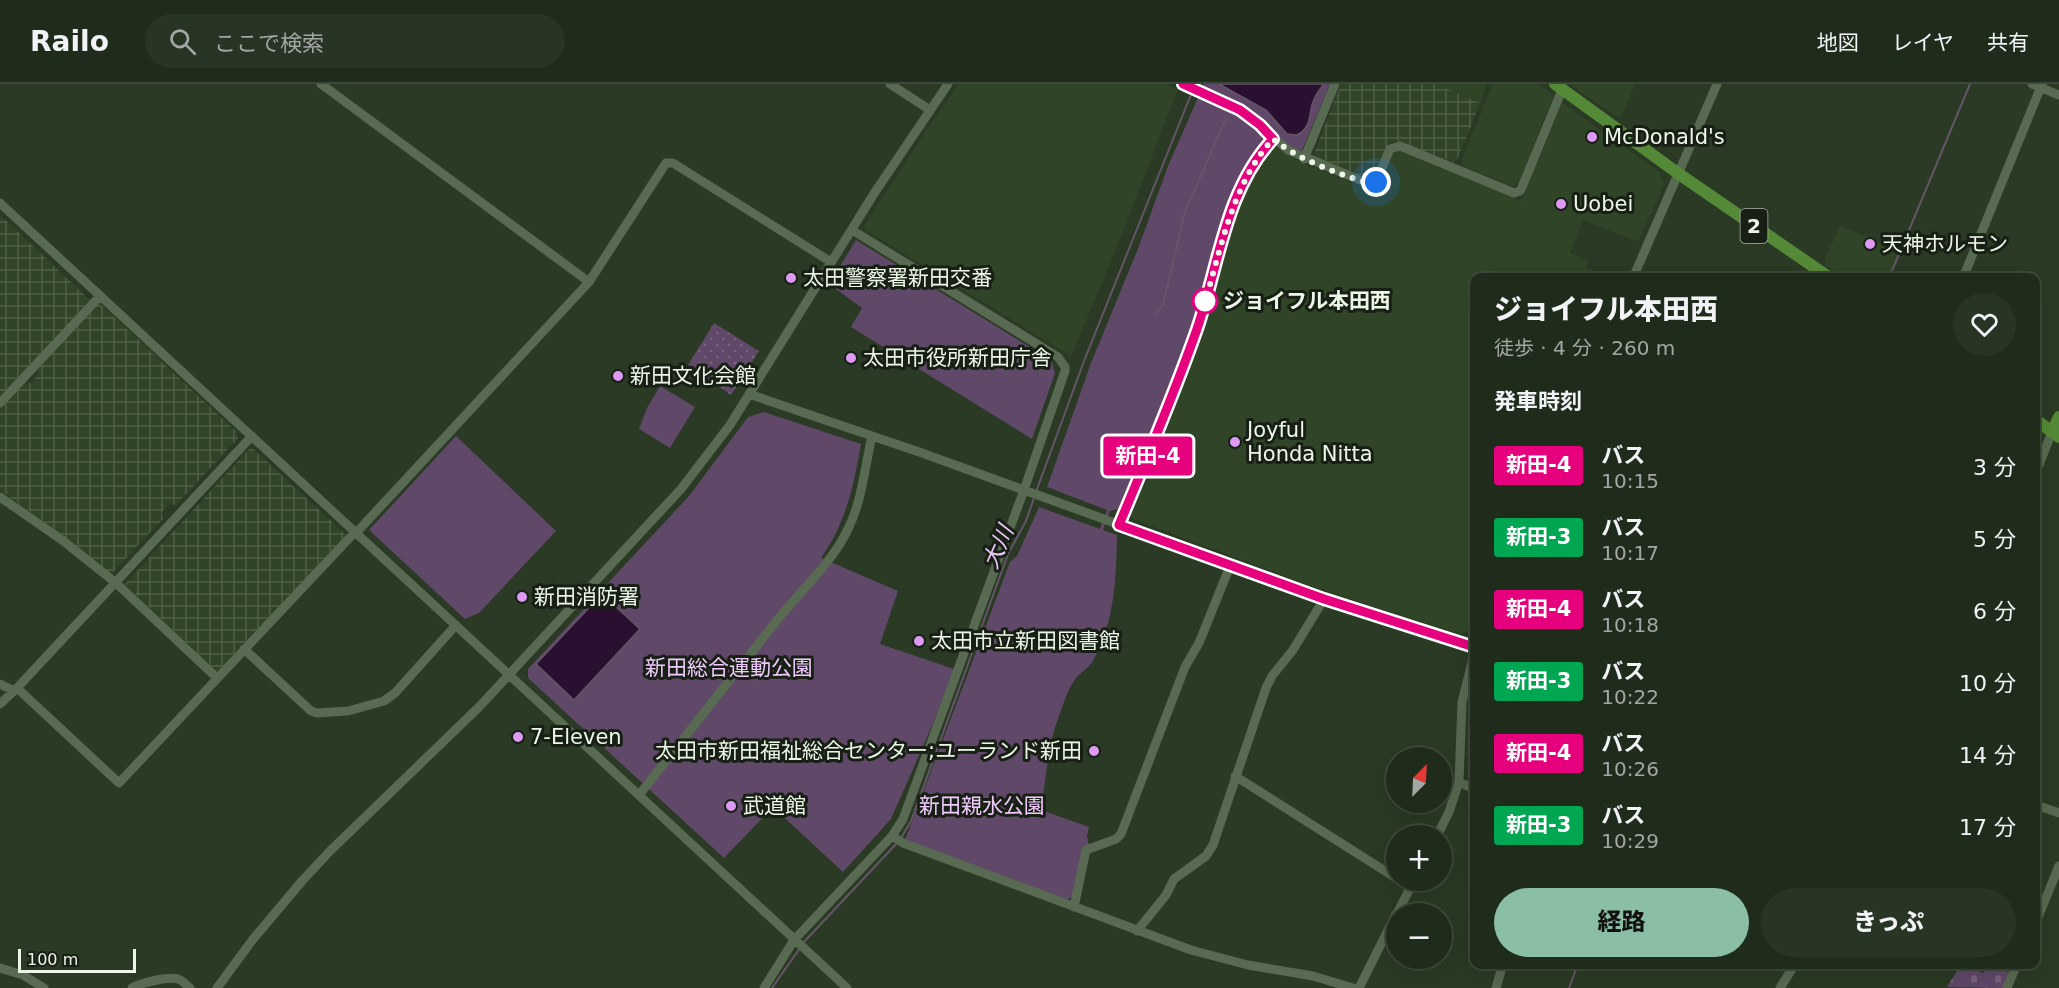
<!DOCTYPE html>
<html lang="ja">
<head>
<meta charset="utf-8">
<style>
  :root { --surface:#202c1b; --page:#283424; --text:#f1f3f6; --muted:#a2a7a3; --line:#3d483a; --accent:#8abfa5 }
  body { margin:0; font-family:"DejaVu Sans","Noto Sans JP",sans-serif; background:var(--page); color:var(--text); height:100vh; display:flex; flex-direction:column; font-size:22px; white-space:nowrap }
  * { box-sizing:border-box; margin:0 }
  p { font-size:20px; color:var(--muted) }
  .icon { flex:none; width:33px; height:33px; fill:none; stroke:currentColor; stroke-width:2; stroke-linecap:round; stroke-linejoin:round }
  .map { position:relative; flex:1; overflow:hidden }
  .drawer { position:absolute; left:1470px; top:189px; width:570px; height:696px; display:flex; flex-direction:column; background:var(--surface); border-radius:12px; box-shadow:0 6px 24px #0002,0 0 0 2px var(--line) }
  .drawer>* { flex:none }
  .badge { padding:0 12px; border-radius:4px; font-size:21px; line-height:39px }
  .needle { width:39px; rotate:24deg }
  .buttons { position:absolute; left:1386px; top:663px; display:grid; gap:12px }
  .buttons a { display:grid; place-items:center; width:66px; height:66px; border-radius:50%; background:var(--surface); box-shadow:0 6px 24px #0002,0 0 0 2px var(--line); font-size:30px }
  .scale { position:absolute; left:18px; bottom:15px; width:118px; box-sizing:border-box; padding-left:6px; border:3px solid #edf7e8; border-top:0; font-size:16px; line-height:21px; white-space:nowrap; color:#edf7e8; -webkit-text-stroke:4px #181f15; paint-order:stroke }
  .you { position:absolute; width:30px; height:30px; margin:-15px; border:4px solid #fff; border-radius:50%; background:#1a73e8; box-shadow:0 0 0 9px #1a73e833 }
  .map>.badge { position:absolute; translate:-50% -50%; box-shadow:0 0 0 3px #fff }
  h2 { padding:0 24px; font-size:22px; line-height:54px }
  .round { display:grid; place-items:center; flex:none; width:63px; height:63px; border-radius:32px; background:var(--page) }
  .headline { display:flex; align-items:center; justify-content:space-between; height:102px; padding:0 24px }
  h1 { font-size:28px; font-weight:800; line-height:45px }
  .action { display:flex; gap:12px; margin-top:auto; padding:12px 24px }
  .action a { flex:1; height:69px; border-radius:36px; background:var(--accent); color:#111; font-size:24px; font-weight:800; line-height:69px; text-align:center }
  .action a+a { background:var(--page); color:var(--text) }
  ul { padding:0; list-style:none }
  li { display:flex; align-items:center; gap:18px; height:72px; padding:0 24px }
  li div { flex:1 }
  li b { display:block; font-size:22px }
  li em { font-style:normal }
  li .badge { min-width:66px; font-weight:700; text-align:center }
  header { display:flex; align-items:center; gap:36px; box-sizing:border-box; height:84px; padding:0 30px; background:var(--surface); border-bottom:2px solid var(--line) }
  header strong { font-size:28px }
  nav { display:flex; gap:33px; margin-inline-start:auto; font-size:21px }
  .search { width:420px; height:54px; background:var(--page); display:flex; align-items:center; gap:15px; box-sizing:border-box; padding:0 21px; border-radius:33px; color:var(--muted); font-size:22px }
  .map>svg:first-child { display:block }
  .built { fill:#304528 }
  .industrial { fill:url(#industrial-grid) }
  .grass { fill:url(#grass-dots) }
  .cemetery { fill:url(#cemetery-stones) }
  .green { fill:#604868 }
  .water { fill:#291030; stroke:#645567; stroke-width:1.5 }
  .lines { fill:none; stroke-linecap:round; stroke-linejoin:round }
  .stream { stroke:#645567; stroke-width:2 }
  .minor { stroke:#586a51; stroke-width:9 }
  .major { stroke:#548a37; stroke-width:12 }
  .line-casing { stroke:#fff; stroke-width:14 }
  .line { stroke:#e6007e; stroke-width:9 }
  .walk { stroke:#edf7e8; stroke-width:6; stroke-dasharray:0 10.8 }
  .poi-dot { fill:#dd99f4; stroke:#181f15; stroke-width:2 }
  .stop-dot { fill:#fff; stroke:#e6007e; stroke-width:3 }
  .labels { text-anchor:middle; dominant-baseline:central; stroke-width:6; stroke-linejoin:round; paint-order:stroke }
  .shield { fill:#181f15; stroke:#adb6a9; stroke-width:1.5 }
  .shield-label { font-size:20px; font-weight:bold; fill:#edf7e8 }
  .poi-label { font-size:21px; fill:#edf7e8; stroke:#181f15; text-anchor:start }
  .stop-label { font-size:21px; font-weight:bold; fill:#edf7e8; stroke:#181f15; text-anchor:start }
  .park-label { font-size:21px; fill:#efcafc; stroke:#181f15 }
  .water-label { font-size:22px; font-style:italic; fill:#ecc8f9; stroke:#181f15 }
</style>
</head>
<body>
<header>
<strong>Railo</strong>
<div class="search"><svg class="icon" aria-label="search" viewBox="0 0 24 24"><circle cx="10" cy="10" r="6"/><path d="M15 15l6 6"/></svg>ここで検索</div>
<nav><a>地図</a><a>レイヤ</a><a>共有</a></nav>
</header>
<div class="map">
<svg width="2059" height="904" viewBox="0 0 2059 904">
  <defs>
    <pattern id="industrial-grid" width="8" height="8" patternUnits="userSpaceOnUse" patternTransform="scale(1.5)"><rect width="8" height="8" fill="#304528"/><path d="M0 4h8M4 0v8" fill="none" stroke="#4e6147"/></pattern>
    <pattern id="grass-dots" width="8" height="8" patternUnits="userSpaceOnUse" patternTransform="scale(1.5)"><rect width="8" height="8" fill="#604868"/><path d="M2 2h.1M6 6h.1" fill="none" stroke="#77637e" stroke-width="1.8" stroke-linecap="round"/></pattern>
    <pattern id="cemetery-stones" width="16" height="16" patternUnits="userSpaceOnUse" patternTransform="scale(1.5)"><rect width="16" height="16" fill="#604868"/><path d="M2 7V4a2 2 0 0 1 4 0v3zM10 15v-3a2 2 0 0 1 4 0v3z" fill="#77637e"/></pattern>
  </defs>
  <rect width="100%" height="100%" fill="#2a3a24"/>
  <path class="built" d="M959,0H1166L1178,5L1116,166L1071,272L865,146L864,143L921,54Z
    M1435,0H1487L1480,19Z
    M1493,0H1539L1554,11L1518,100L1512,102L1463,82L1462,75Z
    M1569,0H1635L1620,35Z
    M1564,20L1651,82L1659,88L1664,100L1638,158L1583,136L1570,169L1589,176L1586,184L1610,193L1474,194V542L1462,550L1450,547L1306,500L1133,435L1130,430L1203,243L1238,123L1251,94L1270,64H1277L1300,78L1377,109L1393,69L1399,67L1521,117L1561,21Z
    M1840,142L1900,166L1889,193H1843L1825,181V175Z"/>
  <path class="industrial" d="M1341,0H1435L1480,19L1458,74L1454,78L1396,57L1388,60L1374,93L1368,94L1317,73L1315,67Z
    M0,131L90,216L0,313Z
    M98,218L238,349V354L176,421L169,420L162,428L163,435L113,488L108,489L57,447L0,406V324L25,298L31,299L38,291L37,285Z
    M251,363L346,451L217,588L125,500Z"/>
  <path class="grass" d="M714,239L759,267L731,311L688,281Z"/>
  <path class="cemetery" d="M1961,881H1965L1983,889L1988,881H1994L2010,889L2004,904L1947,903Z"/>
  <path class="green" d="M1204,0H1330L1302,66C1281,65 1265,37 1249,25C1236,16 1221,10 1206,3L1202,13C1219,20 1262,36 1263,58C1249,78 1236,98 1228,121C1212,160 1205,203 1192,243C1171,306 1143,364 1118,425L1110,427L1103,446L1117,451C1116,495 1115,537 1093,577C1089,584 1082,587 1077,593C1069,601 1062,624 1058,635C1047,663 1046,697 1041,726L1089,743L1087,752L1089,761L1072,813L1066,816L905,756L1010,478L1017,472L1039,423L1100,445L1107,426L1047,403L1091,279L1139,162L1168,82Z
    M856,156L1051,276L1055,289L1032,355L851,243L862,224L829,200Z
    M660,302L695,323L670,364L639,345L647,324Z
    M764,328L861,360C854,401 846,439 821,474L898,507L880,560L954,585L935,635L891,735L843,788L773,723L724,774L528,594V585L689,412L748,333Z
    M456,352L556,447L479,529L465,535L369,446Z"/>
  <path class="water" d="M1219,0H1324C1319,6 1314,13 1312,21C1309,34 1310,44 1297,51L1287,50L1266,26Z
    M602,510L640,545L574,616L536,580Z"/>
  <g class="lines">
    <path class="stream" d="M1889,194L1970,0
      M1156,230L1163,220L1185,128L1225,36
      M1036,408L1084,277L1192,8
      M901,754L911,737L1008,470L1026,437L1034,414
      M803,859L897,759
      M772,904L800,864
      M1569,904L1578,880"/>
    <path class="minor" d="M321,0L589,198
      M890,0L930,26
      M1183,0L1241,25L1288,66L1367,99L1374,100L1376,98L1390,65L1400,62L1514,109L1520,107L1522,103L1562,6V0
      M2032,0L2059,11
      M1304,75L1335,0
      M0,119L847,904
      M1633,194L1717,0
      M1963,194L2042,0
      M749,310L922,369L1324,515L1474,562
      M0,319L100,212
      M2036,388L2052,348
      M0,413L62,456L116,499L217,594
      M1119,441C1146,376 1174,311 1197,245C1219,181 1226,106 1273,55
      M356,449L589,198L666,79H673L831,178
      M244,565L311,627L317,629L348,627L384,617L395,609L456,541
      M0,600L14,607
      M17,604L119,699L355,448
      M0,620L17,604L252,352
      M1235,692L1396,794
      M1459,698L1474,705
      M639,711C685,653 731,594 778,535C801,506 832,479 848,445C862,417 865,382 872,352
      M2036,721L2059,729
      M892,752L903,759L1191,866L1248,881L1313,892L1353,904
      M1437,752L1449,728L1459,698L1462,618L1474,570
      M1074,823L1086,766L1116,755L1121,750L1185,583L1199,559L1230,482
      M1397,830L1414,796
      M2036,838L2059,782
      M1137,847L1166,811L1174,795L1206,772L1213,761L1266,604L1272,592L1293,566L1324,515
      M0,884L23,891L44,904
      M132,904C141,899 168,892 178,895C182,896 186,901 190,904
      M217,904L254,854L302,797L330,767L479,623L681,405L730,341L875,108L948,0
      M764,904L794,856L892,752L903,735L1024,406L1065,287V283L1058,273L852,146
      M1359,904L1396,830
      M1496,904L1503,880
      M1780,904L1795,880
      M2007,904L2017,880"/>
    <path class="major" d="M1555,0L1679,90L1830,194
      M2036,336L2059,353
      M2052,348L2059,333"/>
  </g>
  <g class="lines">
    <defs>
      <path id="line" d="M1183,0L1240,26L1260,41L1273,55C1225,106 1219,181 1197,245C1174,311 1146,376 1119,441L1324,515L1474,563"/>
    </defs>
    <use href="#line" class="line-casing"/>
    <use href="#line" class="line"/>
    <path class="walk" d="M1205,217L1203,224C1221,167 1231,101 1273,55C1300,77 1338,89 1370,100L1376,98"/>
  </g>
  <g class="poi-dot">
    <circle cx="1592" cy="53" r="6"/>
    <circle cx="1561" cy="120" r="6"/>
    <circle cx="1870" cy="160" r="6"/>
    <circle cx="791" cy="194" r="6"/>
    <circle cx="851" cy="274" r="6"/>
    <circle cx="618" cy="292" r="6"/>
    <circle cx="1235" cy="358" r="6"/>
    <circle cx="522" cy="513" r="6"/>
    <circle cx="919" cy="557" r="6"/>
    <circle cx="518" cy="653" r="6"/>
    <circle cx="1094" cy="667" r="6"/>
    <circle cx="731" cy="722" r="6"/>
  </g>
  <circle class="stop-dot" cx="1205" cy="217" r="12"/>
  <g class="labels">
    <rect class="shield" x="1740.5" y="125" width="27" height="34" rx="4.5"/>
    <g class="shield-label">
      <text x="1754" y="142">2</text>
    </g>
    <g class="poi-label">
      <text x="1604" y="53">McDonald's</text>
      <text x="1573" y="120">Uobei</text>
      <text x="1882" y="160">天神ホルモン</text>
      <text x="803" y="194">太田警察署新田交番</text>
      <text x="863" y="274">太田市役所新田庁舎</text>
      <text x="630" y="292">新田文化会館</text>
      <text x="1247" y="346">Joyful<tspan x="1247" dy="24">Honda Nitta</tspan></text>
      <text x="534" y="513">新田消防署</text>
      <text x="931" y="557">太田市立新田図書館</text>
      <text x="530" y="653">7-Eleven</text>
      <text x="1082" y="667" text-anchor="end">太田市新田福祉総合センター;ユーランド新田</text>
      <text x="743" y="722">武道館</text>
    </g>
    <g class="stop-label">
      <text x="1223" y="217">ジョイフル本田西</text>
    </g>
    <g class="park-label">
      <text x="729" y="584">新田総合運動公園</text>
      <text x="982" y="722">新田親水公園</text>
    </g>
    <g class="water-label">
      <text transform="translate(998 463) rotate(-66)">大川</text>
    </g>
  </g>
</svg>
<div class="buttons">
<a><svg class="needle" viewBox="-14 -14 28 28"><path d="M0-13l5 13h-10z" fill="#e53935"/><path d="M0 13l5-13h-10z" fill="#a2a7a3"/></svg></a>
<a>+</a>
<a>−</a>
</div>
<div class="scale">100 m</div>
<div class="you" style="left:1376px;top:98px"></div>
<b class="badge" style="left:1148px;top:372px;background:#e6007e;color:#fff">新田-4</b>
<section class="drawer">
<div class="headline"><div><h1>ジョイフル本田西</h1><p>徒歩 · 4 分 · 260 m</p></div><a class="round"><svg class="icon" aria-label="heart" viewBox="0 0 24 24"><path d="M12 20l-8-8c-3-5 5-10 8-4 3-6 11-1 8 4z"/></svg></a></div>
<h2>発車時刻</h2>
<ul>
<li><span class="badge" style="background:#e6007e;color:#fff">新田-4</span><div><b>バス</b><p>10:15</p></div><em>3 分</em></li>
<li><span class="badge" style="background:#00a651;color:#fff">新田-3</span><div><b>バス</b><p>10:17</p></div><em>5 分</em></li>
<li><span class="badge" style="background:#e6007e;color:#fff">新田-4</span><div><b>バス</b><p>10:18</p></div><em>6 分</em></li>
<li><span class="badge" style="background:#00a651;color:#fff">新田-3</span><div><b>バス</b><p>10:22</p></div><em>10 分</em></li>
<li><span class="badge" style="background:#e6007e;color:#fff">新田-4</span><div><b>バス</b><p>10:26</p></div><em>14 分</em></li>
<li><span class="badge" style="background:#00a651;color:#fff">新田-3</span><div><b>バス</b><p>10:29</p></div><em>17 分</em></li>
</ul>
<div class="action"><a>経路</a><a>きっぷ</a></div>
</section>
</div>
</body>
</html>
